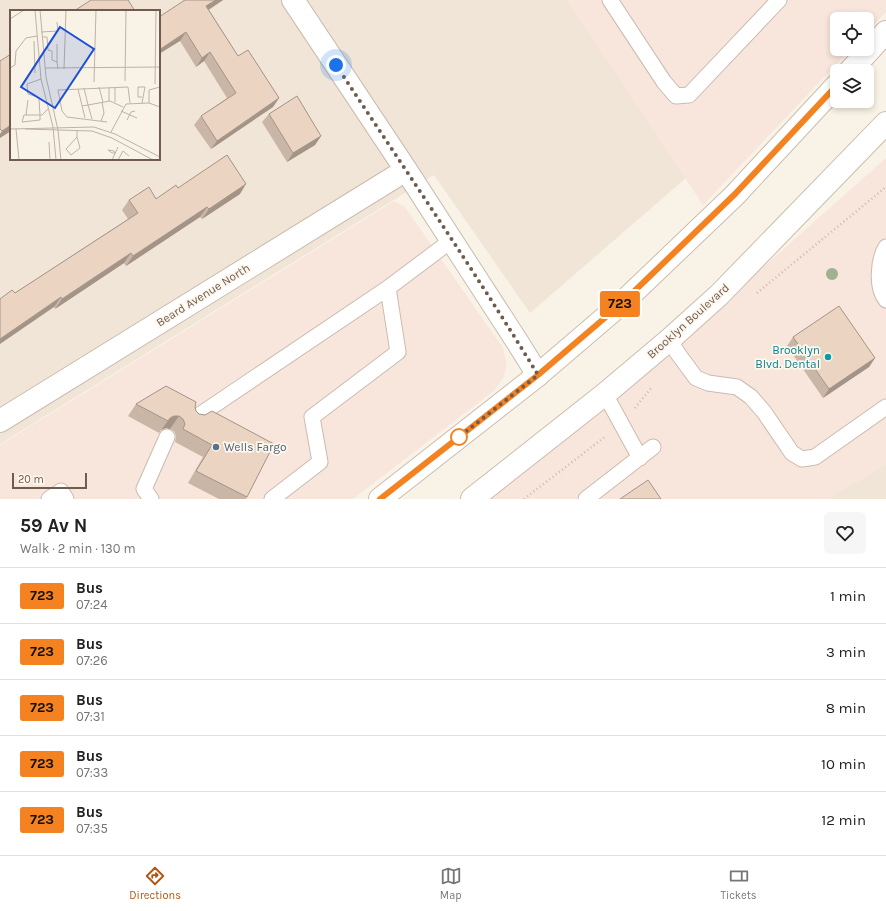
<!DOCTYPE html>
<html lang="en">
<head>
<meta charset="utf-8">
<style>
  :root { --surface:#fff; --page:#f6f6f6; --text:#222; --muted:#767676; --line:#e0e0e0; --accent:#b45309 }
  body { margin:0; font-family:Karla,sans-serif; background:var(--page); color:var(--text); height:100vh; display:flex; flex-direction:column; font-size:15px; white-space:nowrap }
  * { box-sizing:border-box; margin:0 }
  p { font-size:13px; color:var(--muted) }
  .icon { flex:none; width:22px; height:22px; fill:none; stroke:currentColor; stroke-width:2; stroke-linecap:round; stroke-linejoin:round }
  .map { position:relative; height:499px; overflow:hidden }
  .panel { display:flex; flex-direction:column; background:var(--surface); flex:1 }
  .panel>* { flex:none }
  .badge { padding:0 8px; border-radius:3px; font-size:14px; line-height:26px }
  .tools { position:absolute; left:830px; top:12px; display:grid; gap:8px }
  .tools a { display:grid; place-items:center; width:44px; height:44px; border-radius:6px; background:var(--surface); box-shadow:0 2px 6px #0003; font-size:20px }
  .scale { position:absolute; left:12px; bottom:10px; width:75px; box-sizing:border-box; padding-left:4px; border:2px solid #705c4f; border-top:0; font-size:11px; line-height:14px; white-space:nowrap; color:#705c4f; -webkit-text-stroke:3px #fdf7ed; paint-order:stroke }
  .you { position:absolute; width:20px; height:20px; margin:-10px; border:3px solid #fff; border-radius:50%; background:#1a73e8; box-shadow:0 0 0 6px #1a73e833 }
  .map>.badge { position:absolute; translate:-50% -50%; box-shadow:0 0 0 2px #fff }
  .round { display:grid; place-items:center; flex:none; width:42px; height:42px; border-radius:6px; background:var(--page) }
  .overview { display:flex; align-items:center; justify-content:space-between; height:68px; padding:0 20px }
  h1 { font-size:19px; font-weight:700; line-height:30px }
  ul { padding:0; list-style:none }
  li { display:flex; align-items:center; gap:12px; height:56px; padding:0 20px; border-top:1px solid var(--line) }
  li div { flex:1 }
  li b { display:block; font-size:15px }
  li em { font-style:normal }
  li .badge { min-width:44px; font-weight:700; text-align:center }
  .menu { display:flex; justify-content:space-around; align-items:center; height:56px; border-top:1px solid var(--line); background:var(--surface); font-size:11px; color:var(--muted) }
  .menu a { display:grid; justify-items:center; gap:2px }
  .menu .current { color:var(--accent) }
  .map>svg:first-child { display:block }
  .residential { fill:#f0e5d6; fill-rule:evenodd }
  .commercial { fill:#f8e6dc }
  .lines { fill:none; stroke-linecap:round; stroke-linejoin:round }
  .service-casing { stroke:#cabbaf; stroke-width:17 }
  .minor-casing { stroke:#cabbaf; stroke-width:24 }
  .secondary-casing { stroke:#ccbcad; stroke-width:24 }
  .path { stroke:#d0b8a6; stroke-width:2.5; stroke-dasharray:1 3; stroke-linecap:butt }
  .service { stroke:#fff; stroke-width:15 }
  .minor { stroke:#fff; stroke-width:22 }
  .secondary { stroke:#fff; stroke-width:22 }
  .tree { fill:#a0b092 }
  .wall { fill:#cab6a7 }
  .shaded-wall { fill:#a49488 }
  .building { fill:#ebd4c2; stroke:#a49488 }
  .line-casing { stroke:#fff; stroke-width:9 }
  .line { stroke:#f58220; stroke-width:6 }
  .walk { stroke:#705c4f; stroke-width:4; stroke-dasharray:0 7.2 }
  .culture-dot { fill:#0f9aa8; stroke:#fdf7ed; stroke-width:1.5 }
  .stop-dot { fill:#fff; stroke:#f58220; stroke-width:2 }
  .service-dot { fill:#5c6f8a; stroke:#fdf7ed; stroke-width:1.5 }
  .labels { text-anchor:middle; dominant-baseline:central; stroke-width:3.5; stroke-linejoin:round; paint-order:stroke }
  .street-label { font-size:12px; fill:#705c4f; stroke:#fdf7ed }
  .culture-label { font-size:12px; fill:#0d838f; stroke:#fdf7ed; text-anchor:end }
  .service-label { font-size:12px; fill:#4e5e75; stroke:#fdf7ed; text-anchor:start }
  .inset-road { fill:none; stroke:#beb2a5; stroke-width:1 }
  .view { fill:#1d4ed8; fill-opacity:0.15; stroke:#1d4ed8; stroke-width:2 }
  .inset-edge { fill:none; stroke:#705c4f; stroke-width:2 }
</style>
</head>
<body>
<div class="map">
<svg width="886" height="499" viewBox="0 0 886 499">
  <rect width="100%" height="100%" fill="#f9f3e7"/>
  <path class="residential" d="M0,0H567L686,178L530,313L434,175L0,444ZM11,11H159V159H11Z
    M886,464V499H827Z"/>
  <path class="commercial" d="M567,0H886V12L867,32V19H837V49H851L703,205Z
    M886,158V464L827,499H489L634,382Z
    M394,201L405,207L503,348L507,366L503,378L495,390L353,499H0V445Z"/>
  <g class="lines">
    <defs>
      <path id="service" d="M610,0L664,82L676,96L689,95L779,0
        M886,247C878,260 876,288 886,300
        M669,340L679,355L696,378L708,383L737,387L751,397L764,412L792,453L802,459L815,457L886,407
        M605,394L640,458
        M195,418L388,288
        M49,499L61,491L66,499
        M151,499L144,489L167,437
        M272,499L320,462L312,417L398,352L388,288L452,240
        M586,499L653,447"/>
      <path id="minor" d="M293,0L406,170L518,343L538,375
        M0,421L406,170"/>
      <path id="secondary" d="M850,71L886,32
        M380,499L538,375L621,304L735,195L837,85
        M472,499L605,394L669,340L719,295L886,123"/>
    </defs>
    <use href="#service" class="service-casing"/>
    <use href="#minor" class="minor-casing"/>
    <use href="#secondary" class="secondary-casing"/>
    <path class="path" d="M757,293L886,187
      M635,408L652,387
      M524,499L606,436"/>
    <use href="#service" class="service"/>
    <use href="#minor" class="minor"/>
    <use href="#secondary" class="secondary"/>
  </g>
  <circle class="tree" cx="832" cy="274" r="6"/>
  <path class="wall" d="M183,0H223L209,10L238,56L279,98L273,107L211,149L194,125L201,116L227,98L204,61L196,67L180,41L184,1Z
    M269,114L321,136L315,145L287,162L262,122Z
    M178,188L240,194L202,219L200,217L126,266L124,263L55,309L54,307L15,293L128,219L122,210L129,200L156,199Z
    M793,337L875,358L869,367L823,398L787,346Z
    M136,404L195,407L196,411L247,497L246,499H219L188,483L203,457L175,442L176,436L174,431L170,429L166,428L161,430L159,433L128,416Z"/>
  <path class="shaded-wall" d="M216,0H223L200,15L206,6Z
    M186,32L180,41L159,54V50Z
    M210,52L204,61L196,67L202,58Z
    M279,98L273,107L211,149L217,141Z
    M11,125V131L0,138V134L2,131Z
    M321,136L315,145L287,162L293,153Z
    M246,184L240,194L202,219L209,209Z
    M207,207L200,217L126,266L133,256Z
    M131,253L124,263L55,309L62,299Z
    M61,297L54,307L0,344V339Z
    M875,358L869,367L823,398L829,389Z
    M174,416H179L170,429L166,428L161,430L159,433L170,418Z"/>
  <path class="building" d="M91,0H128L135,11H74Z
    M185,0H216L206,6L238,56L248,50L279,98L217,141L201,116L236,93L210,52L202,58L186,32L159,50V17Z
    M11,54V125L2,131L0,129V61Z
    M297,96L321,136L293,153L269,114Z
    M227,155L246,184L209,209L207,207L133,256L131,253L62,299L61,297L0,339V299L12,290L15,293L138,213L129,200L149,187L156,199L176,185L178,188Z
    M839,306L875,358L829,389L793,337Z
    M166,386L196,402L195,407L196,411L199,414L205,415L212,411L274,444L247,497L196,471L212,445L183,429L185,424L183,419L179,416H174L170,418L168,421L136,404Z
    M648,480L661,499H620Z"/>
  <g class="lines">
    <defs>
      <path id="line" d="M380,499L538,375L621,304L735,194L837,85"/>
    </defs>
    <use href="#line" class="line-casing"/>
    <use href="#line" class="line"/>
    <path class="walk" d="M336,65C404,168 474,270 538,375L459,437"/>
  </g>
  <circle class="culture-dot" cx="828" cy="357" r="4"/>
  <circle class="stop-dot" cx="459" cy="437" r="8"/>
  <circle class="service-dot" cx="216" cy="447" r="4"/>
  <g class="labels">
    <g class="street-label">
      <text transform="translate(203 295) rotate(-32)">Beard Avenue North</text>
      <text transform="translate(688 321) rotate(-42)">Brooklyn Boulevard</text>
    </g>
    <g class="culture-label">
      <text x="820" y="350">Brooklyn<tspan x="820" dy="14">Blvd. Dental</tspan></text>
    </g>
    <g class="service-label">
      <text x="224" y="447">Wells Fargo</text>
    </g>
  </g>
  <g transform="translate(10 10)">
    <rect width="150" height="150" fill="#f9f3e7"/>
    <path class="inset-road" d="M25,0L31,69L43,117L46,150M30,0L36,67L48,120L51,150M0,9L14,0M31,22L48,21L47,12M32,27H37L38,40L42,41V50L47,52L48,59M24,31L25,63M47,34V52M0,58L5,55L6,41L16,28L27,26M35,58L150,57M54,59L56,0M31,69L17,74L18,84L28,87L29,89L30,105V110L12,112L14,105H32L38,99M115,71L116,0M84,72L86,0M145,74L146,0M89,77L93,92M99,77V91M105,77V92M68,79L75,108M132,87H128V77H135L132,93M139,93V80L150,77M72,96L78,95L74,78M111,101L127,108M16,105L18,90M82,109L78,95L100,91L113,97M117,110L121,102L125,101M91,111L94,103L92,92M97,112L57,107L52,101L48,80L118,77L120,93M0,119L84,117L105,124L150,147M6,119L9,150M15,119L82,121L102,128L143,150M101,122L116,94L139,93L150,97M67,127L70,138L61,145L56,139L67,127V120M39,132L40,150M98,140L104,141L105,143H102ZM102,150L108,137M108,150L113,141L119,146"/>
    <path class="view" d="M50,17L84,39L45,98L11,77Z"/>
    <rect width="150" height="150" class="inset-edge"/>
  </g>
</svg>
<div class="tools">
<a><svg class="icon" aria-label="locate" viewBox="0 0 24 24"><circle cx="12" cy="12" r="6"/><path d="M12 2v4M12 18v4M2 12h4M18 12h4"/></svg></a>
<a><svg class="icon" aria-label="layers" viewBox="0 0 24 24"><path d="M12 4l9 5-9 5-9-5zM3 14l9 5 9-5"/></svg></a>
</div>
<div class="scale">20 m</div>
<div class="you" style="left:336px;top:65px"></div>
<b class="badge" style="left:620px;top:304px;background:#f58220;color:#111">723</b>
</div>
<section class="panel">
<div class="overview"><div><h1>59 Av N</h1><p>Walk · 2 min · 130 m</p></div><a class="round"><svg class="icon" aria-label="heart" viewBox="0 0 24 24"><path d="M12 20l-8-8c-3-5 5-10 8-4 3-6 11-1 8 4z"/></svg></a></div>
<ul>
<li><span class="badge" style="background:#f58220;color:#111">723</span><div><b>Bus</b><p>07:24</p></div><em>1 min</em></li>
<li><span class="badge" style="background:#f58220;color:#111">723</span><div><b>Bus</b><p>07:26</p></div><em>3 min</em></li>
<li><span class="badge" style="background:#f58220;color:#111">723</span><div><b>Bus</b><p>07:31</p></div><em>8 min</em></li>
<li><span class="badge" style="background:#f58220;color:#111">723</span><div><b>Bus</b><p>07:33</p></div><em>10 min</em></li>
<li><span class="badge" style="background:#f58220;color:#111">723</span><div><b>Bus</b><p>07:35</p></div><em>12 min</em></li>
</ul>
</section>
<nav class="menu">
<a class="current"><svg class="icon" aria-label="directions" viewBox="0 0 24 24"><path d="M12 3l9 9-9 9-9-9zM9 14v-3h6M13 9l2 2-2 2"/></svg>Directions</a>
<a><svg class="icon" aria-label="map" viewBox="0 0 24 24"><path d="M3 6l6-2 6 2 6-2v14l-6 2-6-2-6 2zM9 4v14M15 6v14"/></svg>Map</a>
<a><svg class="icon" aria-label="tickets" viewBox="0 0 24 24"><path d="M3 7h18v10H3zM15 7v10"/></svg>Tickets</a>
</nav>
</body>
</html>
